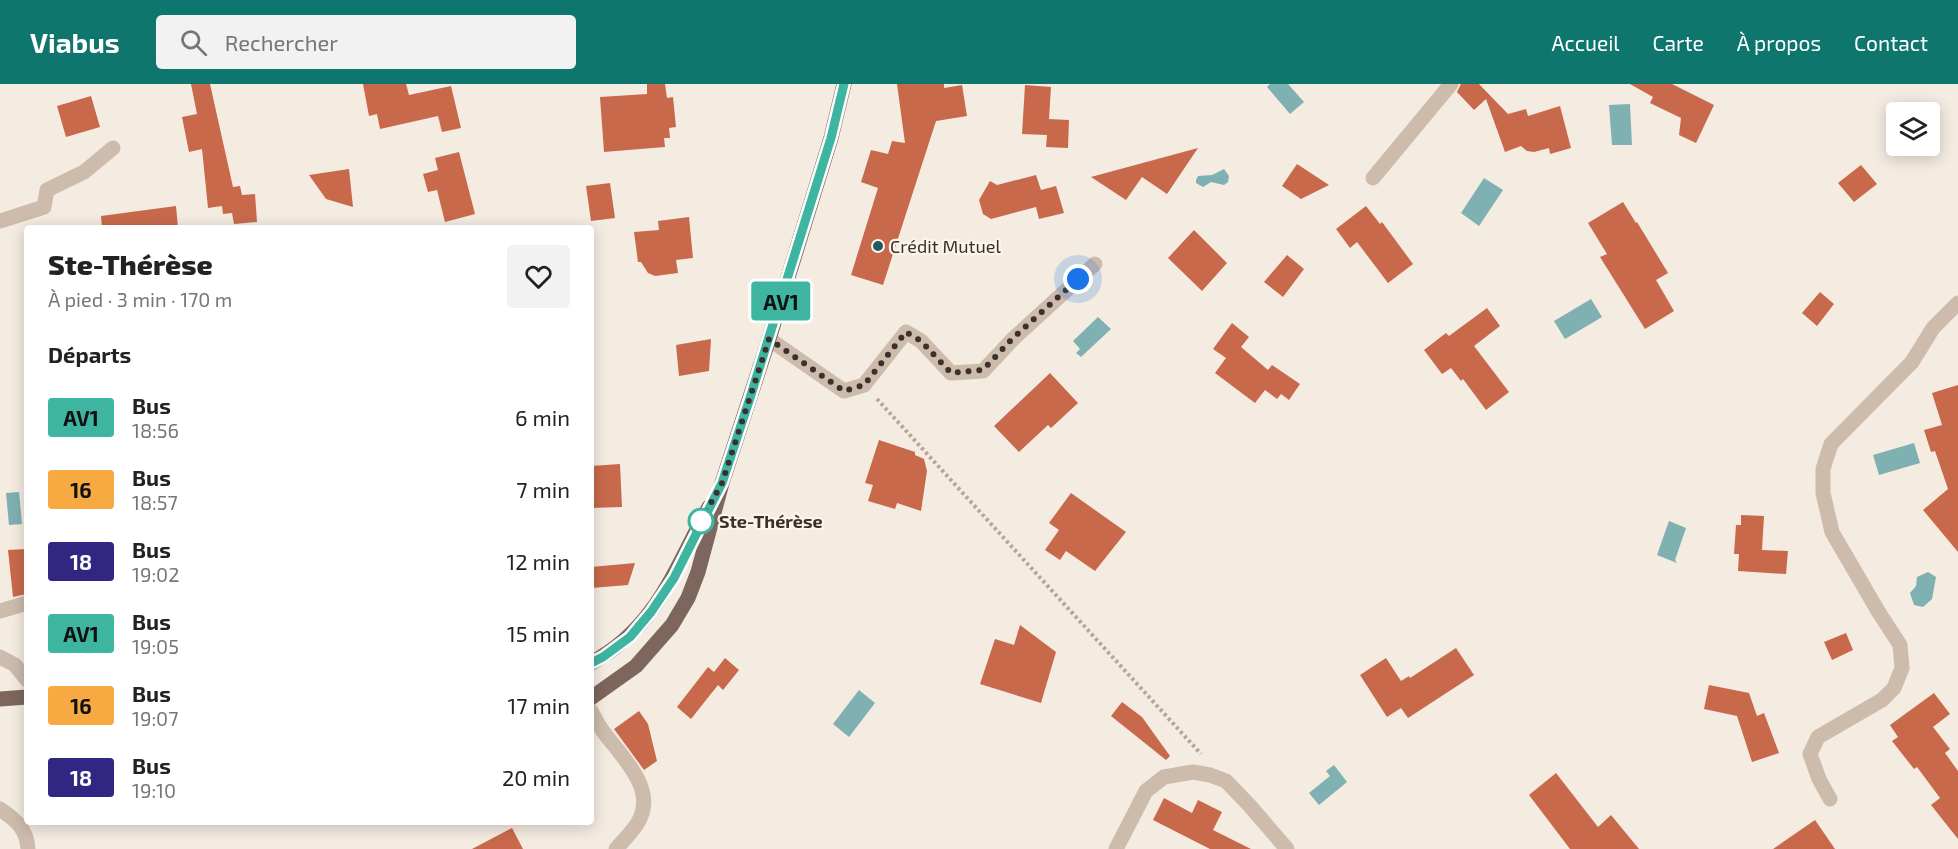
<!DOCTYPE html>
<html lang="fr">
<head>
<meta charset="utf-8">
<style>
  :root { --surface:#fff; --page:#f2f2f2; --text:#222; --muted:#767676; --accent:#0f766e }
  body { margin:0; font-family:"Exo 2",sans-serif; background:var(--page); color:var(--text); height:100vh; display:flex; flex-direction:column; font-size:22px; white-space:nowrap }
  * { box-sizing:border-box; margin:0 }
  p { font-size:20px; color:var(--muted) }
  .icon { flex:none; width:33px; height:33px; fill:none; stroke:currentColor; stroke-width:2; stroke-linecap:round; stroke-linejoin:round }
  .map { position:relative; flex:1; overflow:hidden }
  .panel { position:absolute; left:24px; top:141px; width:570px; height:600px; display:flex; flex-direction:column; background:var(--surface); border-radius:6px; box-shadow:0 3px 15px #0003 }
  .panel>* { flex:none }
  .badge { padding:0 12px; border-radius:4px; font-size:21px; line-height:39px }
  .tools { position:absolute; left:1886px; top:18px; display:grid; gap:12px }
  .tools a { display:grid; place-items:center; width:54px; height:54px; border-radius:6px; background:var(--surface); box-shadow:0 3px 15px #0003; font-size:30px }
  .you { position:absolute; width:30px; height:30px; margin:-15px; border:4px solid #fff; border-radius:50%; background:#1a73e8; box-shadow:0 0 0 9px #1a73e833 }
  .map>.badge { position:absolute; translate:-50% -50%; box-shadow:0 0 0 3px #fff }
  h2 { padding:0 24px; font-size:22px; line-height:54px }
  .round { display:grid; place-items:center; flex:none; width:63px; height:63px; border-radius:6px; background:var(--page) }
  .summary { display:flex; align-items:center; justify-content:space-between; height:102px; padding:0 24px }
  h1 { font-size:28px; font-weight:800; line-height:45px }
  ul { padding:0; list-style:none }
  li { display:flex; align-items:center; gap:18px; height:72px; padding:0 24px }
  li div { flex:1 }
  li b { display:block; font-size:22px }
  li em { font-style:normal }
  li .badge { min-width:66px; font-weight:700; text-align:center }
  header { display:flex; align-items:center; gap:36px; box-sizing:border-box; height:84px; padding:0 30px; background:var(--accent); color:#fff }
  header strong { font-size:28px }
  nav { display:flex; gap:33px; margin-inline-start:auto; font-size:21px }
  .search { width:420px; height:54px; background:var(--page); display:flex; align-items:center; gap:15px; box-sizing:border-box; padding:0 21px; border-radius:6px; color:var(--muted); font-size:22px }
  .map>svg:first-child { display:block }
  .water { fill:#7fb0b2 }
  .building { fill:#c8694b }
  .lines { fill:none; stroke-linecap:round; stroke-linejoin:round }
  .path { stroke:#b9a596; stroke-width:4; stroke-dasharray:3 3; stroke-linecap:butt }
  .minor { stroke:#cdbbac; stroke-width:15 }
  .major { stroke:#7d675c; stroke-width:15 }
  .line-casing { stroke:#fff; stroke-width:14 }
  .line { stroke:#3db5a1; stroke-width:9 }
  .walk { stroke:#3b302b; stroke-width:6; stroke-dasharray:0 10.8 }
  .poi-dot { fill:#1f5a5e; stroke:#fbf5ee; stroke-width:2 }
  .stop-dot { fill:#fff; stroke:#3db5a1; stroke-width:3 }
  .labels { text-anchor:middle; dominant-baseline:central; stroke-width:4.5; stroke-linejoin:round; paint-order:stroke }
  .poi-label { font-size:18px; fill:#3b302b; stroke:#fbf5ee; text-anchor:start }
  .stop-label { font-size:18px; font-weight:bold; fill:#3b302b; stroke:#fbf5ee; text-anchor:start }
</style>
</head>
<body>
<header>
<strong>Viabus</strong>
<div class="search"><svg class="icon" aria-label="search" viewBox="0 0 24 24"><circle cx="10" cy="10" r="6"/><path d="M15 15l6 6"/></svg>Rechercher</div>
<nav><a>Accueil</a><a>Carte</a><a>À propos</a><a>Contact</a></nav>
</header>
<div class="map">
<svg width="1958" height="765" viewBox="0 0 1958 765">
  <rect width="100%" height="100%" fill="#f4ebe1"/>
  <path class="water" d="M1270,0H1288L1304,18L1290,30L1267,3Z
    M1630,20L1632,61H1612L1609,21Z
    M1224,85L1229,92L1228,98L1224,101L1211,98L1203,103L1196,99V96L1198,92L1212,91Z
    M1484,94L1503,106L1479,142L1461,129Z
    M1591,215L1602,233L1565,255L1554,237Z
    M1098,233L1111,245L1081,273L1076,269L1080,265L1073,257Z
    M1914,359L1920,379L1879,391L1873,371Z
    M19,408L22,440L9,441L6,409Z
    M1669,437L1686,444L1675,476L1677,479L1657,471Z
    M1928,488L1936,493L1932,515L1923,523L1914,521L1910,509L1916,502L1917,493Z
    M859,606L875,619L849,653L833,640Z
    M1334,681L1347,698L1319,721L1309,709L1330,692L1326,687Z"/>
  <path class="building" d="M191,0H210L233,103L240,102L242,111L255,110L257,138L234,140L232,129L223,130L222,122L208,124L202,65L189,68L182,33L197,30Z
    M363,0H406L409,11L451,2L461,44L442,48L438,32L380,45L377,30L369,32Z
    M647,0H665L667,14L673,13L676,43L669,44L670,54H664L665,63L604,68L600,13L647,10Z
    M897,0H944V4L962,1L967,32L936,37L883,201L851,191L878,104L861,98L871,66L888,70L892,57L905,59Z
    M1461,0H1479L1508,30L1526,25L1528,32L1560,22L1571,64L1550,70L1549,64L1534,68L1527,67L1521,62L1505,68L1486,15L1474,26L1457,8Z
    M1630,0H1672L1714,21L1696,59L1679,51L1681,34L1650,19L1653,13Z
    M1025,1L1051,3L1049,35L1069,36L1068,64L1046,63L1047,51L1022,50Z
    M91,12L100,43L66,53L57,22Z
    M1198,64L1167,110L1142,93L1126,116L1091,93Z
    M459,68L475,130L445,138L437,106L428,108L423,90L438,86L435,74Z
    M1297,80L1329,101L1301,115L1282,102Z
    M1861,81L1877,100L1854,118L1838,99Z
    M349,85L353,123L326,115L309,91Z
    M1036,91L1041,106L1056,102L1064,129L1039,135L1036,123L991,135L983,130L979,116L990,97L997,101Z
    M610,99L615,134L591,137L586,102Z
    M1623,118L1636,139L1637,138L1668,189L1656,196L1674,227L1645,245L1600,173L1607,170L1588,139Z
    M176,122L178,144H102L101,132Z
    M1366,122L1380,140L1382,138L1413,180L1388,199L1357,158L1350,164L1336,145Z
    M689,133L693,174L676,176L678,189L655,192L648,189L641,178H638L634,148L659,146L658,137Z
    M1194,146L1227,179L1202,207L1168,174Z
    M1287,171L1304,185L1283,213L1264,198Z
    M1820,208L1834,220L1817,242L1802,229Z
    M1487,224L1500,242L1474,262L1509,308L1486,326L1463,295L1461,297L1451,284L1442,290L1424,266L1446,249L1449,252Z
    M1232,239L1249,253L1241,263L1268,286L1272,281L1300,300L1289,316L1281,310L1277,315L1265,306L1255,319L1215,289L1226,274L1213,265Z
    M711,255L709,287L679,292L676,261Z
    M1050,289L1078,319L1051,344L1048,341L1019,368L994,342Z
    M1958,301V468L1923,426L1948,405L1935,367L1931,368L1924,346L1942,341L1932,309Z
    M879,356L915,368V371L924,375L927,387L921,427L897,419L895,425L868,417L873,401L865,399Z
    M620,380L622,423L591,424V382Z
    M1071,409L1126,448L1095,487L1066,467L1060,476L1045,466L1059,446L1049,439Z
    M1741,431L1764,432L1762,466L1788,467L1786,490L1738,487L1739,470H1734L1736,441H1741Z
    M27,465V510L13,513L8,466Z
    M635,479L628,501L591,504V483Z
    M1020,541L1056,568L1041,619L980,600L995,555L1014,561Z
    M1846,549L1853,566L1832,576L1824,558Z
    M1456,564L1474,591L1408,634L1401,624L1387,633L1360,591L1386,574L1401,597L1409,592L1410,594Z
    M725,574L739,586L723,606L718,601L691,635L677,623L708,583L714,588Z
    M1709,601L1749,609L1757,632L1764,629L1779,669L1752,678L1737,632L1704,625Z
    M1934,609L1950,630L1933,643L1950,665L1945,669L1958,687V755L1931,721L1940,714L1917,683L1914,685L1892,657L1898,653L1890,641Z
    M1122,618L1142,633L1170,672L1166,676L1111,632Z
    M639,627L648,640L657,677L644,686L614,645Z
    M1556,689L1598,743L1611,731L1639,765H1570L1529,711Z
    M1164,714L1192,729L1198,716L1222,728L1213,746L1251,765H1210L1153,736Z
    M1815,736L1835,765H1773Z
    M512,744L523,765H472Z"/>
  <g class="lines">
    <path class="path" d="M877,315L1201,670"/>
    <path class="minor" d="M1373,94L1451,0
      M0,137L44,123L47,106L84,88L113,64
      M769,255L844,307L864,301L906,248L921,257L951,289L983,287L1013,255L1095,180
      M0,527L27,519
      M0,573L15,581L27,596
      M591,627C594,632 597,638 600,643C618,670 660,704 637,740C631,749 623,757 616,765
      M1830,715L1819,695L1810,670L1818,653L1882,616L1894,604L1902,584L1900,561L1878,527L1832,448L1823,409V385L1831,360L1912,278L1933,244L1958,219
      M0,725C16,736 27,745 28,765
      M1116,765L1146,707L1164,693L1193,688L1210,691L1226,697L1250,722L1287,765"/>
    <path class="major" d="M591,579C657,544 675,484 709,423
      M591,614L636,582L672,541L688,514L698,488L722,399L769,255L831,54L844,0
      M0,615L27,613"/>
  </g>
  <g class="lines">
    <defs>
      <path id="line" d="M591,579L603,573L630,553L651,528L674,494L722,399L750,314L831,54L844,0"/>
    </defs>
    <use href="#line" class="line-casing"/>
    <use href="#line" class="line"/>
    <path class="walk" d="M701,437L722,399L769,255L844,307L864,301L906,248L921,257L951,289L983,286L1012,255L1078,195"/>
  </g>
  <circle class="poi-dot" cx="878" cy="162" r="6"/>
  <circle class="stop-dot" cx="701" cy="437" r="12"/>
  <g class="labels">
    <g class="poi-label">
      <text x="890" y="162">Crédit Mutuel</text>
    </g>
    <g class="stop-label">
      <text x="719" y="437">Ste-Thérèse</text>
    </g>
  </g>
</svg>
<div class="tools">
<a><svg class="icon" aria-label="layers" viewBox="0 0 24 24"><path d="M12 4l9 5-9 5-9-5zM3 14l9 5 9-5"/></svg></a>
</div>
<div class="you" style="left:1078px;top:195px"></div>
<b class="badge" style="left:781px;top:217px;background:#3db5a1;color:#111">AV1</b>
<section class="panel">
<div class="summary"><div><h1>Ste-Thérèse</h1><p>À pied · 3 min · 170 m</p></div><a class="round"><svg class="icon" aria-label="heart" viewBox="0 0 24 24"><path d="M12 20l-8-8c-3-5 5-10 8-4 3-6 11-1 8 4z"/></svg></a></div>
<h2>Départs</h2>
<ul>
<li><span class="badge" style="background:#3db5a1;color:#111">AV1</span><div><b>Bus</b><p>18:56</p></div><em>6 min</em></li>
<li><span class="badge" style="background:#f7aa42;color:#111">16</span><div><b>Bus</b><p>18:57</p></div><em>7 min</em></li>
<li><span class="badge" style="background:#312783;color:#fff">18</span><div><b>Bus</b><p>19:02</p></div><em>12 min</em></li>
<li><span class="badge" style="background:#3db5a1;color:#111">AV1</span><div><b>Bus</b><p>19:05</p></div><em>15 min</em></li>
<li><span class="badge" style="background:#f7aa42;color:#111">16</span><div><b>Bus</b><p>19:07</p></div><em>17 min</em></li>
<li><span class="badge" style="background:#312783;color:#fff">18</span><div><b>Bus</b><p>19:10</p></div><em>20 min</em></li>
</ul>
</section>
</div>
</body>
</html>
